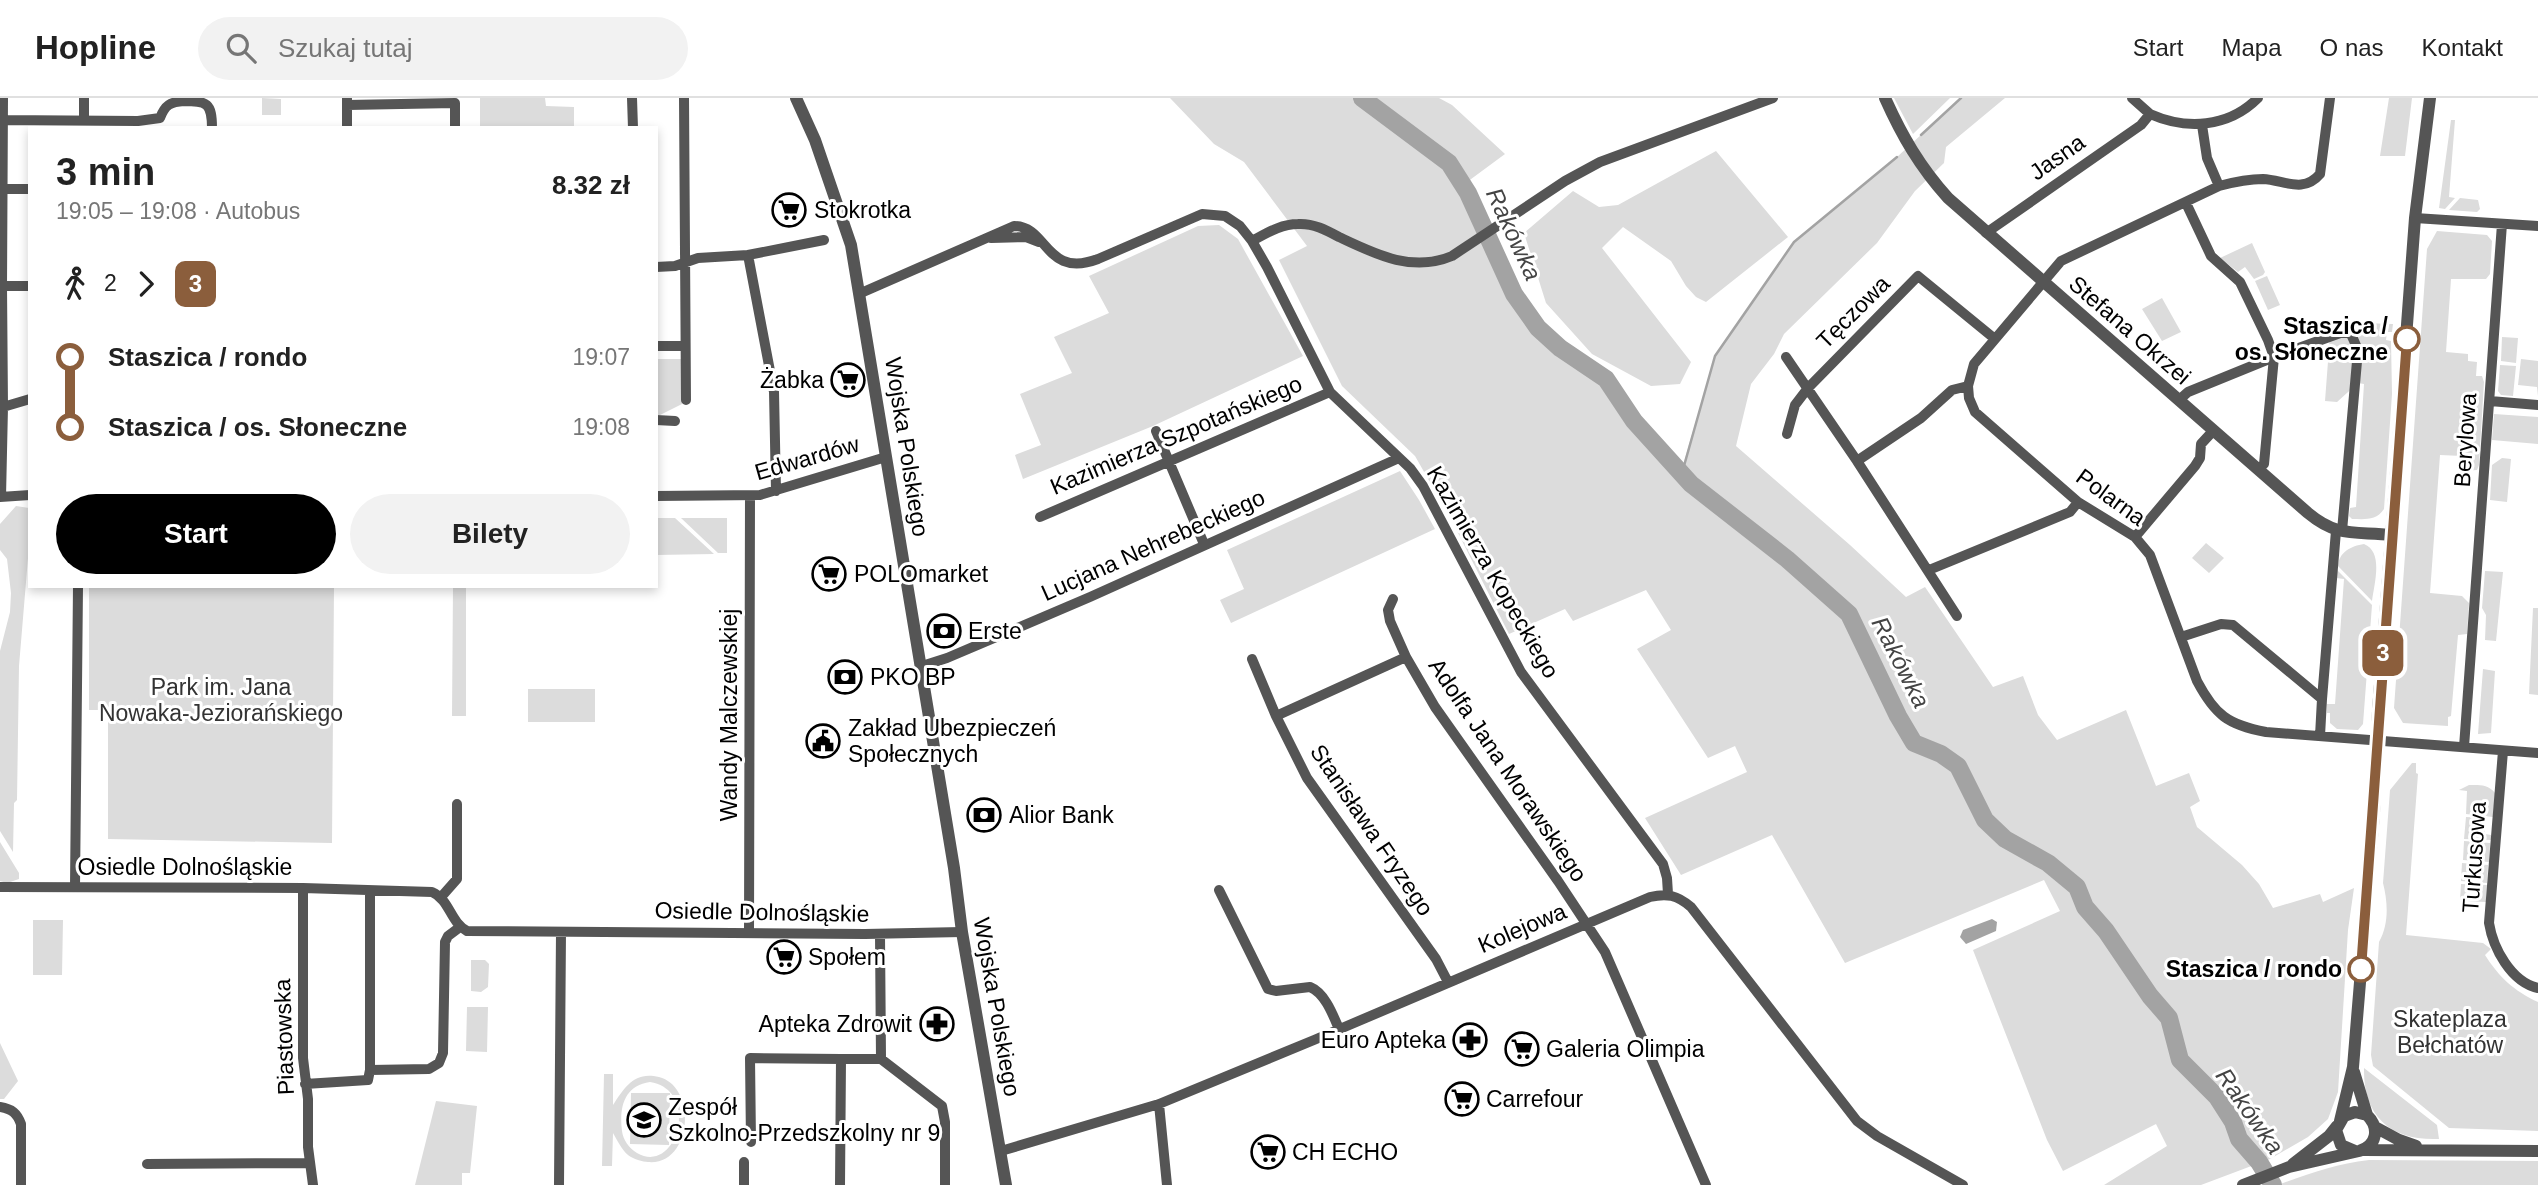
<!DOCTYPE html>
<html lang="pl">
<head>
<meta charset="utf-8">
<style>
  :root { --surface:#fff; --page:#f2f2f2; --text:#222; --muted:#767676; --line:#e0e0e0; --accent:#000 }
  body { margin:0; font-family:Helvetica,sans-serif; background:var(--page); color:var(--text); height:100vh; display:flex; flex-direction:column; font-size:26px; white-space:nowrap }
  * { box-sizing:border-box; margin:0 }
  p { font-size:23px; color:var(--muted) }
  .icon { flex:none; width:38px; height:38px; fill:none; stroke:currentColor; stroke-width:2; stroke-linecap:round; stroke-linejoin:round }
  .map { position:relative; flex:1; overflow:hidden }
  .panel { position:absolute; left:28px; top:28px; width:630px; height:462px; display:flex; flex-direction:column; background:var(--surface); border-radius:0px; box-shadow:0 4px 10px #0003 }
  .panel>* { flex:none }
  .badge { padding:0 14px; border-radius:10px; font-size:24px; line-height:46px }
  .map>.badge { position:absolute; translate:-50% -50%; box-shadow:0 0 0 4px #fff }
  .legs { display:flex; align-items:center; gap:10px; height:77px; padding:0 28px; font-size:23px }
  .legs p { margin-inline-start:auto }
  .overview { display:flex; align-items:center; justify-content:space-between; height:119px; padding:0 28px }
  h1 { font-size:38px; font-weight:600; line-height:52px }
  .primary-button { display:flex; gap:14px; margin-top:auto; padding:14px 28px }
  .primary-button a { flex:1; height:80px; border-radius:42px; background:var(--accent); color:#fff; font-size:28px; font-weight:600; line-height:80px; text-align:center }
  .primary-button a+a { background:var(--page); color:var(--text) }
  ul { padding:0 28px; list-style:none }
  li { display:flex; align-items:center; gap:24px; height:70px; font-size:26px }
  li i { display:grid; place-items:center; width:10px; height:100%; margin:0 9px; background:currentColor }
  li i::after { content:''; width:18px; height:18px; margin:-9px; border:5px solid; border-radius:50%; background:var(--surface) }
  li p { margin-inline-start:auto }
  li:first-child i { background:linear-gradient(#0000 50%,currentColor 0) }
  li:last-child i { background:linear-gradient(currentColor 50%,#0000 0) }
  header { display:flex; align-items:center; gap:42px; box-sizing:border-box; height:98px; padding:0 35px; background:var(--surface); border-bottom:2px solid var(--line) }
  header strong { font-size:33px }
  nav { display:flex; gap:38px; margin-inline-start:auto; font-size:24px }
  .search { width:490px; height:63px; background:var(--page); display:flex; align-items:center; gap:18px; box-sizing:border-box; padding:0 24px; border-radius:38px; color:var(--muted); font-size:26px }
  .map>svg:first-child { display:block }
  .green { fill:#dcdcdc; fill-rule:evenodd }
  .water { fill:#a3a3a3 }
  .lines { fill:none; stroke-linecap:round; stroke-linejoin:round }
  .stream { stroke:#a3a3a3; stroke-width:2.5 }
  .river { stroke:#a3a3a3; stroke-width:18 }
  .minor { stroke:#555; stroke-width:10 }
  .tertiary { stroke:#555; stroke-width:12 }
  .line-1-casing { stroke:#fff; stroke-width:16 }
  .line-1 { stroke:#8b5e3c; stroke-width:10 }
  .stop-1-dot { fill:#fff; stroke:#8b5e3c; stroke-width:3.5 }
  .labels { text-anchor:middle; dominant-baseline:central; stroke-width:6; stroke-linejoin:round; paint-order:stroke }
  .street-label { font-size:23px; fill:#000; stroke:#fff }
  .poi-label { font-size:23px; fill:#000; stroke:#fff; text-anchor:start }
  .stop-label { font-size:23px; font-weight:bold; fill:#000; stroke:#fff; text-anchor:end }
  .park-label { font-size:23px; fill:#333; stroke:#fff }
  .water-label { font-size:24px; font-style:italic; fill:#444; stroke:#fff }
</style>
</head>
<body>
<header>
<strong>Hopline</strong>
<div class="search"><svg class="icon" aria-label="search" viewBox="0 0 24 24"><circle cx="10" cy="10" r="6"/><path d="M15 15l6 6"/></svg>Szukaj tutaj</div>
<nav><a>Start</a><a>Mapa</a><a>O nas</a><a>Kontakt</a></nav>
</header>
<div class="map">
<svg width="2538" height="1087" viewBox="0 0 2538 1087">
  <rect width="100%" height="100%" fill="#fff"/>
  <path class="green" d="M262,0L281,1V17H262Z
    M480,0H545L546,8L574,9V30H480Z
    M1170,0H1439L1452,7L1505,56L1463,87L1514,196L1538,230L1560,250L1606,281L1634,323L1681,374L1715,258L1794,144L1897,59L1961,0H2005L1946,49L1944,65L1915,93L1877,145L1784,236L1774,256L1751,286L1736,348L1850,447L1906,499L1925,489L1993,589L2023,578L2038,617L2057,642L2126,612L2156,688L2189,675L2200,703L2190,709L2197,729L2242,767L2259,786L2273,810L2320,796L2323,804L2354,790L2348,832L2338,994L2328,1021L2308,1039L2270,1061L2201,1087H2104L2167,1048L2156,1026L2063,1073L2047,1042L1973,852L2060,813L2044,782L1845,865L1772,737L1681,777L1645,720L1747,674L1735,648L1708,660L1637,551L1671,532L1646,492L1573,523L1565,511L1509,536L1452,423L1415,358L1342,288L1279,162L1307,148L1244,64L1214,46Z
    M1894,0H1950L1913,36Z
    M2389,0H2412L2405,58H2380Z
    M2451,22H2455L2449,99L2455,100L2445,111L2439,110Z
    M1716,53L1788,139L1706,204L1696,199L1686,188L1671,163L1623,129L1602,150L1691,264L1680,286L1651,288L1592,256L1546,205L1524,135L1573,93L1599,109L1618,107Z
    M2460,100L2478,102L2480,111L2477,114L2449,112Z
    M1219,127L1238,141L1303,258L1153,328L1023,381L1015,357L1041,347L1020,296L1072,275L1054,239L1109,215L1089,178L1198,128Z
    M2437,133L2487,137L2492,143L2490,176L2486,181H2451L2446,254L2468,256V263L2477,264L2476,278H2482L2484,284L2479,367L2477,372L2462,373V358L2440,357L2430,495L2462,498L2469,505L2467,536L2458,537L2451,618L2448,619V628L2403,625L2394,610L2427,151Z
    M2252,145L2265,174L2263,177L2254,181L2245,169L2238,174L2220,160Z
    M2267,178L2280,207L2268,212L2255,183Z
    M2162,200L2181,234L2162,243L2142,211Z
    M2331,224L2393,226L2392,234H2387L2386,242L2391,243L2392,296L2384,411C2376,423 2365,421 2352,421L2349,418L2350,410L2356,409L2364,286L2358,285L2337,304L2325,303Z
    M2502,239L2518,240L2516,265L2501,263Z
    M656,261H682V306L658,318H656Z
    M2521,261L2538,263V298L2537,289L2518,287Z
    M2500,267L2516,268L2513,298L2501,297L2498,293Z
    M2494,316L2538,319V346L2492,342Z
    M2502,360L2511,361L2507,404L2490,402L2492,367Z
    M1400,373L1419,402L1435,431L1231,525L1220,502L1244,491L1227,452Z
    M16,408L29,410L30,436L19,568L17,702L14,705L13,754L0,733V553L10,514L11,495L7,461L0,452V426Z
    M656,420H675L714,456L656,457Z
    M681,420H727V455H718Z
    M2206,445L2224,460L2209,475L2192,460Z
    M2364,446C2384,454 2374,486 2372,503L2338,468C2339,454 2351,448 2364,446Z
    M2337,472L2372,507L2363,626L2358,632L2337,631L2330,625V615H2327V606H2335L2344,481L2336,480Z
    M2485,473L2503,474L2496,543L2485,542L2486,517L2482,510Z
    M89,488H334L332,745L108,741V612H89Z
    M453,488H466V618H452Z
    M2533,510H2538V597L2529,596Z
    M2483,571L2495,573L2491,635L2478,636Z
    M528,591H595V624H528Z
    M2412,665H2416V675L2418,676L2406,837L2483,845L2491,851L2485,857C2499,879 2514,893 2538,904V1033L2449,1030L2373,968L2371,957L2379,844C2389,826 2388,805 2383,785L2390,692Z
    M2469,687C2479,687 2488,686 2495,695L2493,719L2466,716L2467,693L2459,692Z
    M2466,719L2484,720L2485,736L2491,737V742L2464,741Z
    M2464,743L2490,745L2489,764L2463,762Z
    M0,744L19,775V781L7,785L0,783Z
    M2462,765L2488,767L2487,785L2461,783Z
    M2461,786L2487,787L2486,804L2460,803Z
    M33,822H63L62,877H33Z
    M471,862H485L489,866L488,889L481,894L471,893Z
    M467,909H488L487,954L466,953Z
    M0,945L18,983L4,1001H0Z
    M2364,970L2437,1027L2439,1041C2391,1043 2363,1019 2364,970Z
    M604,976H613V1007C625,989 634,973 659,979C698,989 692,1068 648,1064C643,1064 633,1061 628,1057C622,1052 617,1042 613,1035L612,1068H602ZM650,984C701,992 677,1078 637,1055C629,1050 623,1042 622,1033C619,1009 624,988 650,984Z
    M631,995H670L669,1047L630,1046Z
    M436,1003L477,1008L470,1075H462V1087H415Z
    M2369,1062L2538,1063V1087H2278C2310,1075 2336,1066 2369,1062Z"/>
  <path class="water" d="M1992,821L1997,824L1996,833L1966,846L1960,839L1963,832Z"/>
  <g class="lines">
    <path class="stream" d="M1921,37L1961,0
      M1682,375L1715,258L1794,144L1897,59"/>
    <path class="river" d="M1362,0L1449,65L1468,95L1514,196L1538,230L1560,250L1606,281L1634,323L1691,386L1787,461L1849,516L1898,618L1914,645L1941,656L1958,668L1985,722L2005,741L2048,765L2077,789L2085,809L2106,833L2150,898L2169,920L2180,962L2217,999L2233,1024L2239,1041L2259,1064L2273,1087"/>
    <path class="minor" d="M3,0L2,188H30
      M84,0V27
      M632,0L633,30
      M684,0L686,302
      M2132,0L2150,16
      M2330,0L2320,76C2303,96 2284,82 2263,81C2247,81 2234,84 2219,88L2061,163L1974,266L1968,288L1969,300L1975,314L2078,404L2135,439L2150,457L2197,583C2215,617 2228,627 2266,634L2538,655
      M347,1V30
      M184,3C207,3 212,5 212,30
      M347,7L455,5V30
      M0,22L138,23L160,20C165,7 170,4 184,3V0
      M2202,27L2207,60L2219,88
      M0,91H30
      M2186,105L2211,158L2240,184L2268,242L2274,259L2264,366L2258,371
      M2415,120L2538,128
      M1986,135L2141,27L2150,16C2186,32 2228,30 2258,0
      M991,140L1026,139L1039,144
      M1252,143C1267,135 1281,126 1298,126C1313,125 1326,132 1339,139C1375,156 1412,175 1452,158L1565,83L1600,64L1773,0
      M748,157L824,142
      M656,169L675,168L698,160L748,157L774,294L776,393
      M861,195L1014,128C1048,128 1045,181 1098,161L1202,116L1225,118L1240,128L1252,143L1267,169L1330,294L1410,370L1423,388L1521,574L1663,766L1667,780L1668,796
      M656,248H685
      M1786,259L1857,363L1957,518
      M2179,302L2188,294L2274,259L2343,234L2351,236L2358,252L2342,433
      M2490,303L2538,307
      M3,309L30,301
      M656,322L675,323
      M1156,333L1204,446
      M1787,336L1795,307L1808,290L1918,178L1995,241
      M1857,363L1921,320L1952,292L1968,288
      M656,398L760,397L886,359
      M0,399L30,397
      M1,399L3,309L2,188
      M1040,419L1330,294
      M2135,439L2195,368L2200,360L2201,346L2213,333
      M1929,472L2070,414L2078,404
      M1393,501L1388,512L1390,523L1406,559L1435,609L1558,783L1605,854L1706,1087
      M2181,539L2221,526L2233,527L2322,601L2320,638
      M1252,561L1276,618L1307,680L1436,861L1448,884
      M922,568L947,560L1090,499L1399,360
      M2322,601L2336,433
      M1276,618L1406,559
      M2464,649L2502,126
      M2503,653L2489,825C2493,850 2511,884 2538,890
      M0,789L303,790L432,794C450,802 450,824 467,833L865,836L962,834
      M75,789L78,488
      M303,790V960L308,1001V1049L313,1087
      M1219,792L1268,891L1276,893L1310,889C1325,895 1333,917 1339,931
      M442,798L457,781V706
      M749,835L750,398
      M880,837L881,961L942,1008L945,1024V1087
      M370,972L429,971L439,965L443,955L445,844L448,838L460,829
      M305,986L368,982L370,972V793
      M1159,1006L1167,1087
      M0,1009C12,1011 17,1015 21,1026V1087
      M751,1044L750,960L841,961
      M1001,1053L1159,1006L1314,942L1650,799C1667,795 1677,797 1691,809L1857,1023L1877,1038L1963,1087
      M147,1066L310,1065
      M559,1087L561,834
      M744,1087V1064
      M840,1087L841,961H881"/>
    <path class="tertiary" d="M796,0L815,42L851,147L954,770L962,834L1006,1087
      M1885,0C1902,38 1920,69 1948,100L2308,415C2338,440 2355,433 2392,437
      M2354,974L2367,1017
      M2340,1023L2353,969L2374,715L2378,613L2415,120L2430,0
      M2375,1029L2399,1042L2416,1048
      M2364,1052L2538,1053
      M2293,1066L2329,1038L2337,1028
      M2243,1087L2289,1069L2359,1053C2377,1048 2380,1030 2367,1017L2355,1014L2344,1018L2336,1032L2341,1047L2355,1053"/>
  </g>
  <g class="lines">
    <defs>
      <path id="line-1" d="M2361,871L2407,241"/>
    </defs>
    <use href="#line-1" class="line-1-casing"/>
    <use href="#line-1" class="line-1"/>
  </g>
  <defs>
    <symbol id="supermarket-ring" viewBox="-11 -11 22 22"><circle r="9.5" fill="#fff" stroke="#000" stroke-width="1.5"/><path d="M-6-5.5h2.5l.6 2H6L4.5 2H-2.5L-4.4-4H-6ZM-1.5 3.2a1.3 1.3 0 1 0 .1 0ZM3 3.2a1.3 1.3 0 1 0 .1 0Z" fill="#000"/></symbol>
    <symbol id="bank-ring" viewBox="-11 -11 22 22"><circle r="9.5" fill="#fff" stroke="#000" stroke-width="1.5"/><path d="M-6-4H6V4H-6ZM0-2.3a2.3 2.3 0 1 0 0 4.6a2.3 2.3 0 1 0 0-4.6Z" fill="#000"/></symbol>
    <symbol id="civic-ring" viewBox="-11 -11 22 22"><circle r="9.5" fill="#fff" stroke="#000" stroke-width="1.5"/><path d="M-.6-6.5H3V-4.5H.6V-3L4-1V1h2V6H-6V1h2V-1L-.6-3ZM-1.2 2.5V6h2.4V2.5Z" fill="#000"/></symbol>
    <symbol id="pharmacy-ring" viewBox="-11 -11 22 22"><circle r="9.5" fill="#fff" stroke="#000" stroke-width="1.5"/><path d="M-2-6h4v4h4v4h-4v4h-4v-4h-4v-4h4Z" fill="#000"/></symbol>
    <symbol id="school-ring" viewBox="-11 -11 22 22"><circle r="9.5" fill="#fff" stroke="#000" stroke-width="1.5"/><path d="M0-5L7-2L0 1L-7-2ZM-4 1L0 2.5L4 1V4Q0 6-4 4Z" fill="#000"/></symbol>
  </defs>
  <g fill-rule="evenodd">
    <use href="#supermarket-ring" x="770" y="93" width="38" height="38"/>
    <use href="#supermarket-ring" x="829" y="263" width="38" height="38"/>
    <use href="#supermarket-ring" x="810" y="457" width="38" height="38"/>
    <use href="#bank-ring" x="925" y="514" width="38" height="38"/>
    <use href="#bank-ring" x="826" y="560" width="38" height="38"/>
    <use href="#civic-ring" x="804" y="624" width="38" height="38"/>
    <use href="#bank-ring" x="965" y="698" width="38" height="38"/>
    <use href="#supermarket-ring" x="765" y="840" width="38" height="38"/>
    <use href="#pharmacy-ring" x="918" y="907" width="38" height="38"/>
    <use href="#pharmacy-ring" x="1451" y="923" width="38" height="38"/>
    <use href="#supermarket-ring" x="1503" y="932" width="38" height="38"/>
    <use href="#supermarket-ring" x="1443" y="982" width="38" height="38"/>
    <use href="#school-ring" x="625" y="1003" width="38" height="38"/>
    <use href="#supermarket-ring" x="1249" y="1035" width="38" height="38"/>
  </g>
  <g class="stop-1-dot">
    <circle cx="2407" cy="241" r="12"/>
    <circle cx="2361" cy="871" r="12"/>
  </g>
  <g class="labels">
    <g class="street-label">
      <text transform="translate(2057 59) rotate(-35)">Jasna</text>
      <text transform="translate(1853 214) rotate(-45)">Tęczowa</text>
      <text transform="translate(2130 232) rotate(41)">Stefana Okrzei</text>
      <text transform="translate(1176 337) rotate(-23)">Kazimierza Szpotańskiego</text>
      <text transform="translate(2465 342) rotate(-86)">Berylowa</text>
      <text transform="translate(907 349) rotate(81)">Wojska Polskiego</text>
      <text transform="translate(807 360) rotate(-16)">Edwardów</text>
      <text transform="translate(2111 399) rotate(36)">Polarna</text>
      <text transform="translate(1153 447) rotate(-24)">Lucjana Nehrebeckiego</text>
      <text transform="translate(1493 474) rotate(60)">Kazimierza Kopeckiego</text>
      <text transform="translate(729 617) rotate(-90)">Wandy Malczewskiej</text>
      <text transform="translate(1508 672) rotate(56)">Adolfa Jana Morawskiego</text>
      <text transform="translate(1372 732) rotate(56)">Stanisława Fryzego</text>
      <text transform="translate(2474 759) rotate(-86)">Turkusowa</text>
      <text x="185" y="769">Osiedle Dolnośląskie</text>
      <text transform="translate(762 814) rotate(1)">Osiedle Dolnośląskie</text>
      <text transform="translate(1522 830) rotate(-23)">Kolejowa</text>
      <text transform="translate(997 909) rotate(80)">Wojska Polskiego</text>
      <text transform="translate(284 939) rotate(-92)">Piastowska</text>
    </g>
    <g class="poi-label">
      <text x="814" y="112">Stokrotka</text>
      <text x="824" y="282" text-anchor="end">Żabka</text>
      <text x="854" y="476">POLOmarket</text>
      <text x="968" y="533">Erste</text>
      <text x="870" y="579">PKO BP</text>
      <text x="848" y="630">Zakład Ubezpieczeń<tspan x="848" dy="26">Społecznych</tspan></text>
      <text x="1009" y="717">Alior Bank</text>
      <text x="808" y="859">Społem</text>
      <text x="912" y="926" text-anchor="end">Apteka Zdrowit</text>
      <text x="1446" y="942" text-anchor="end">Euro Apteka</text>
      <text x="1546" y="951">Galeria Olimpia</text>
      <text x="1486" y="1001">Carrefour</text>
      <text x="668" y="1009">Zespół<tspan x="668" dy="26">Szkolno-Przedszkolny nr 9</tspan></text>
      <text x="1292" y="1054">CH ECHO</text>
    </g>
    <g class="stop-label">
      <text x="2388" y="228">Staszica /<tspan x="2388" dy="26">os. Słoneczne</tspan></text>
      <text x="2342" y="871">Staszica / rondo</text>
    </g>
    <g class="park-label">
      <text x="221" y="589">Park im. Jana<tspan x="221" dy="26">Nowaka-Jeziorańskiego</tspan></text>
      <text x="2450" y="921">Skateplaza<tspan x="2450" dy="26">Bełchatów</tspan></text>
    </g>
    <g class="water-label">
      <text transform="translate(1514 136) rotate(65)">Rakówka</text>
      <text transform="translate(1901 564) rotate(63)">Rakówka</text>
      <text transform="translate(2250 1013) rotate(55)">Rakówka</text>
    </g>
  </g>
</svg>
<b class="badge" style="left:2383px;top:555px;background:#8b5e3c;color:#fff">3</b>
<section class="panel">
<div class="overview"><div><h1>3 min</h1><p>19:05 – 19:08 · Autobus</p></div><b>8.32 zł</b></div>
<div class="legs"><svg class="icon" aria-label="walk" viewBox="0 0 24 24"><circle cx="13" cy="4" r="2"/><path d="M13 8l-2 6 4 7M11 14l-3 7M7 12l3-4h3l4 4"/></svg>2<svg class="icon" aria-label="forward" viewBox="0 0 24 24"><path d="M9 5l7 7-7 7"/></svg><b class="badge" style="background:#8b5e3c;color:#fff">3</b></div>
<ul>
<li><i style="color:#8b5e3c"></i><b>Staszica / rondo</b><p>19:07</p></li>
<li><i style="color:#8b5e3c"></i><b>Staszica / os. Słoneczne</b><p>19:08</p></li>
</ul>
<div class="primary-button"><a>Start</a><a>Bilety</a></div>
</section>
</div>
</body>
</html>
